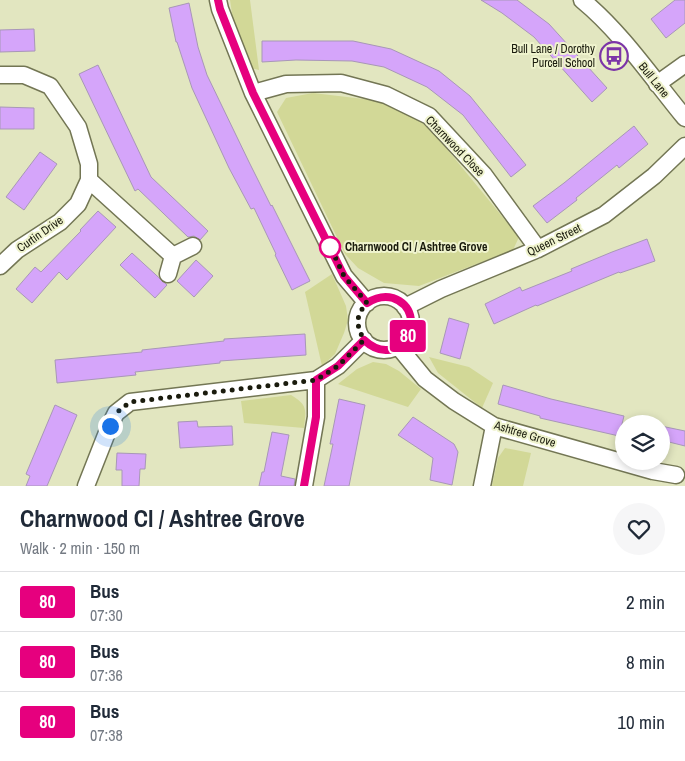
<!DOCTYPE html>
<html lang="en">
<head>
<meta charset="utf-8">
<style>
  :root { --surface:#fff; --page:#f6f6f7; --text:#1f2937; --muted:#747a83; --line:#e0e1e3 }
  body { margin:0; font-family:"Archivo Narrow",sans-serif; background:var(--page); color:var(--text); height:100vh; display:flex; flex-direction:column; font-size:19px; white-space:nowrap }
  * { box-sizing:border-box; margin:0 }
  p { font-size:16px; color:var(--muted) }
  .icon { flex:none; width:28px; height:28px; fill:none; stroke:currentColor; stroke-width:2; stroke-linecap:round; stroke-linejoin:round }
  .map { position:relative; height:486px; overflow:hidden }
  .sheet { display:flex; flex-direction:column; background:var(--surface); flex:1 }
  .sheet>* { flex:none }
  .badge { padding:0 10px; border-radius:4px; font-size:18px; line-height:32px }
  .tools { position:absolute; left:615px; top:415px; display:grid; gap:10px }
  .tools a { display:grid; place-items:center; width:55px; height:55px; border-radius:50%; background:var(--surface); box-shadow:0 2px 8px #0003; font-size:25px }
  .you { position:absolute; width:25px; height:25px; margin:-12px; border:4px solid #fff; border-radius:50%; background:#1a73e8; box-shadow:0 0 0 8px #1a73e833 }
  .map>.badge { position:absolute; translate:-50% -50%; box-shadow:0 0 0 2px #fff }
  .round { display:grid; place-items:center; flex:none; width:52px; height:52px; border-radius:26px; background:var(--page) }
  .head { display:flex; align-items:center; justify-content:space-between; height:85px; padding:0 20px }
  h1 { font-size:24px; font-weight:700; line-height:38px }
  ul { padding:0; list-style:none }
  li { display:flex; align-items:center; gap:15px; height:60px; padding:0 20px; border-top:1px solid var(--line) }
  li div { flex:1 }
  li b { display:block; font-size:19px }
  li em { font-style:normal }
  li .badge { min-width:55px; font-weight:700; text-align:center }
  .map>svg:first-child { display:block }
  .green { fill:#d2d897 }
  .building { fill:#d5a5fa; stroke:#a897b7 }
  .lines { fill:none; stroke-linecap:round; stroke-linejoin:round }
  .minor-casing { stroke:#737654; stroke-width:19 }
  .minor { stroke:#fff; stroke-width:16 }
  .line-casing { stroke:#fff; stroke-width:11 }
  .line { stroke:#e6007e; stroke-width:8 }
  .walk { stroke:#1a1b0d; stroke-width:5; stroke-dasharray:0 9 }
  .stop-dot { fill:#fff; stroke:#e6007e; stroke-width:2.5 }
  .labels { text-anchor:middle; dominant-baseline:central; stroke-width:4; stroke-linejoin:round; paint-order:stroke }
  .poi-label { font-size:12px; fill:#1a1b0d; stroke:#eff3cd; text-anchor:end }
  .street-label { font-size:12px; fill:#1a1b0d; stroke:#eff3cd }
  .stop-label { font-size:12px; font-weight:bold; fill:#1a1b0d; stroke:#eff3cd; text-anchor:start }
</style>
</head>
<body>
<div class="map">
<svg width="685" height="486" viewBox="0 0 685 486">
  <rect width="100%" height="100%" fill="#e2e6c0"/>
  <path class="green" d="M230,0H250L259,70L251,68L233,20Z
    M313,93L381,101L428,126L519,237L513,250L419,286L384,283L358,268L345,254L277,112L286,98Z
    M332,274L346,306L348,320L344,333L335,354L322,366L305,292Z
    M429,357L469,367L493,383L482,408L438,373Z
    M373,362L386,364L399,371L421,389L408,407L338,384L357,369Z
    M291,395C308,405 306,410 304,428L244,423L241,401Z
    M505,448L531,453L523,486H492L498,458Z"/>
  <path class="building" d="M481,0H517L549,24L607,88L592,102L534,37L502,13Z
    M675,0H685V23L666,38L651,19Z
    M189,3L198,47L207,75L249,162L271,206L272,205L310,281L292,290L275,255L276,254L254,208L251,209L229,168L192,88L177,42H176L169,8Z
    M34,29L35,51L0,52V30Z
    M262,41H353L391,49L439,71L470,96L526,165L511,177L463,115L427,87L384,67L352,61L296,60L262,62Z
    M98,65L151,177L208,231L200,240L194,236L188,237L138,189L135,191L79,74Z
    M0,107L34,108V129H0Z
    M634,126L648,144L619,168L617,165L576,198L577,200L547,223L533,206L564,183Z
    M40,152L57,164L24,210L6,197Z
    M98,211L116,227L67,280L59,272L32,303L16,289L35,267L41,272L81,231L80,230Z
    M647,239L655,261L620,273L619,272L537,306L536,305L494,324L485,304L520,287L522,291L572,271L571,269L612,252Z
    M132,253L167,285L155,298L120,265Z
    M196,260L213,276L194,297L177,281Z
    M449,318L469,324L460,359L440,353Z
    M305,334L306,355L220,361V363L135,372L136,375L57,383L55,360L142,352V350L224,341V339Z
    M503,385L551,399L624,416L619,436L540,418V416L498,404Z
    M339,399L365,405L349,486H324L333,444H330Z
    M55,405L77,415L47,486H26L30,476L26,474Z
    M413,417L454,444L458,452L452,485L430,480L433,458L398,435Z
    M197,421L198,427L232,426L233,445L180,448L178,422Z
    M661,426L685,431V446L661,440Z
    M272,432L289,435L281,476L295,479L294,486H259L262,472H264Z
    M117,453L146,454L145,469H140L139,486H122V470H116Z"/>
  <g class="lines">
    <defs>
      <path id="minor" d="M218,0L220,9L253,93L344,276L367,303
        M582,0C622,33 652,78 685,118
        M0,75H24L50,86L78,127L89,164V180L78,204L60,222L17,250L0,266
        M657,84L685,64
        M253,93L286,84L341,83L386,95L429,116L484,175L538,249
        M89,180L173,256
        M168,274L173,256L193,246
        M357 323a27 27 0 1 1 54 0a27 27 0 1 1-54 0Z
        M405,307L441,289L538,249L604,215L654,176L685,146
        M398,346L425,379L454,401L494,426L653,471L676,475
        M86,486L110,425L116,413L130,402L316,380L338,366L364,340
        M304,486L316,417V380
        M482,486L494,426"/>
    </defs>
    <use href="#minor" class="minor-casing"/>
    <use href="#minor" class="minor"/>
  </g>
  <g class="lines">
    <defs>
      <path id="line" d="M218,0L220,9L253,93L344,276L367,303C375,298 383,295 393,298C432,312 401,374 364,340L338,366L316,380V417L304,486"/>
    </defs>
    <use href="#line" class="line-casing"/>
    <use href="#line" class="line"/>
    <path class="walk" d="M110,426L116,413L130,402L316,380L338,366L364,340C356,325 355,316 367,303L344,276L330,246V247"/>
  </g>
  <defs>
    <symbol id="bus-ring" viewBox="-11 -11 22 22"><circle r="9.5" fill="#eff3cd" stroke="#7c35a8" stroke-width="1.5"/><path d="M-5-6H5V4H4V6H2V4H-2V6H-4V4H-5ZM-3.5-4V0h7V-4ZM-3.5 1.2v1.5H-2V1.2ZM2 1.2v1.5H3.5V1.2Z" fill="#7c35a8"/></symbol>
  </defs>
  <g fill-rule="evenodd">
    <use href="#bus-ring" x="598" y="40" width="32" height="32"/>
  </g>
  <circle class="stop-dot" cx="330" cy="247" r="10"/>
  <g class="labels">
    <g class="poi-label">
      <text x="595" y="49">Bull Lane / Dorothy<tspan x="595" dy="14">Purcell School</tspan></text>
    </g>
    <g class="street-label">
      <text transform="translate(654 80) rotate(51)">Bull Lane</text>
      <text transform="translate(455 146) rotate(46)">Charnwood Close</text>
      <text transform="translate(40 234) rotate(-35)">Curtin Drive</text>
      <text transform="translate(554 240) rotate(-26)">Queen Street</text>
      <text transform="translate(525 434) rotate(17)">Ashtree Grove</text>
    </g>
    <g class="stop-label">
      <text x="345" y="247">Charnwood Cl / Ashtree Grove</text>
    </g>
  </g>
</svg>
<div class="tools">
<a><svg class="icon" aria-label="layers" viewBox="0 0 24 24"><path d="M12 4l9 5-9 5-9-5zM3 14l9 5 9-5"/></svg></a>
</div>
<div class="you" style="left:110px;top:426px"></div>
<b class="badge" style="left:408px;top:336px;background:#e6007e;color:#fff">80</b>
</div>
<section class="sheet">
<div class="head"><div><h1>Charnwood Cl / Ashtree Grove</h1><p>Walk · 2 min · 150 m</p></div><a class="round"><svg class="icon" aria-label="heart" viewBox="0 0 24 24"><path d="M12 20l-8-8c-3-5 5-10 8-4 3-6 11-1 8 4z"/></svg></a></div>
<ul>
<li><span class="badge" style="background:#e6007e;color:#fff">80</span><div><b>Bus</b><p>07:30</p></div><em>2 min</em></li>
<li><span class="badge" style="background:#e6007e;color:#fff">80</span><div><b>Bus</b><p>07:36</p></div><em>8 min</em></li>
<li><span class="badge" style="background:#e6007e;color:#fff">80</span><div><b>Bus</b><p>07:38</p></div><em>10 min</em></li>
</ul>
</section>
</body>
</html>
